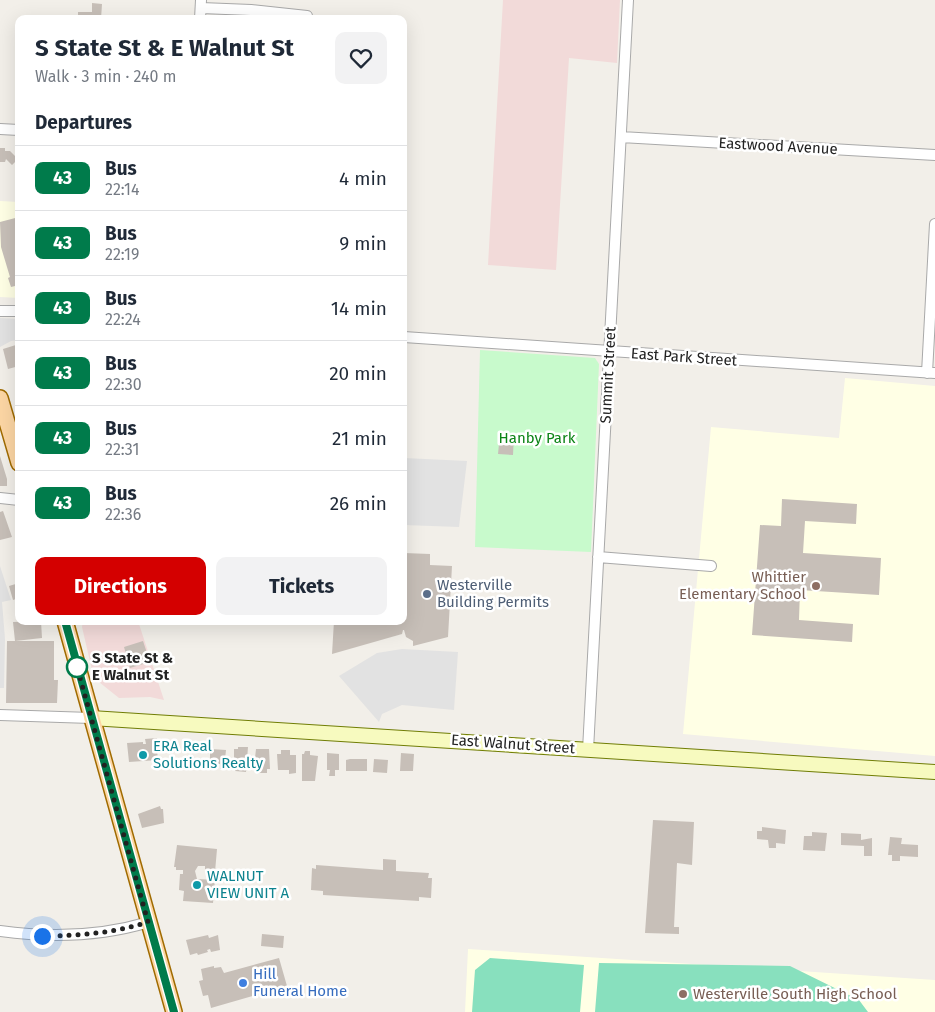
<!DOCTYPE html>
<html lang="en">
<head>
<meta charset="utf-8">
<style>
  :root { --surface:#fff; --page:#f2f2f3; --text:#1f2937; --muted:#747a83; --line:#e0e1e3; --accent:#d40000 }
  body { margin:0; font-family:"Fira Sans",sans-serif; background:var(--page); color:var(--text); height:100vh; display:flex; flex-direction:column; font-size:19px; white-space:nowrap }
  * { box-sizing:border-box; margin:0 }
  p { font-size:16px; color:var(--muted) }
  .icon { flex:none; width:28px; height:28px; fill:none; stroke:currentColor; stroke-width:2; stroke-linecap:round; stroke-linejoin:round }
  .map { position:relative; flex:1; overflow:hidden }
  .panel { position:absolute; left:15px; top:15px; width:392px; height:610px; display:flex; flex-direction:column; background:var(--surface); border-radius:10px; box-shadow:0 5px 20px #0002 }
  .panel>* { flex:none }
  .badge { padding:0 10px; border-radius:8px; font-size:18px; line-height:32px }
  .you { position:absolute; width:25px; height:25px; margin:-12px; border:4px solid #fff; border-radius:50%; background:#1a73e8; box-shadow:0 0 0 8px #1a73e833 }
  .map>.badge { position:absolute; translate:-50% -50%; box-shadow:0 0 0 2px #fff }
  h2 { padding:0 20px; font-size:19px; line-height:45px }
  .round { display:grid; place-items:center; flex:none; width:52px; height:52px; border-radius:10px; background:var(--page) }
  .overview { display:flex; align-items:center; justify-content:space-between; height:85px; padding:0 20px }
  h1 { font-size:24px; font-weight:700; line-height:38px }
  .action { display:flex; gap:10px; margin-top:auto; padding:10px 20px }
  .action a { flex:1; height:58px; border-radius:10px; background:var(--accent); color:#fff; font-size:20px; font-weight:700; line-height:58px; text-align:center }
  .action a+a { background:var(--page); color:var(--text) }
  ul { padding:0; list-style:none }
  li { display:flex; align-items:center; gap:15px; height:65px; padding:0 20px; border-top:1px solid var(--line) }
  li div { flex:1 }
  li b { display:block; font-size:19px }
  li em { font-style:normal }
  li .badge { min-width:55px; font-weight:700; text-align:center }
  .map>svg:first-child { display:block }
  .commercial { fill:#f2dad9 }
  .education { fill:#ffffe5 }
  .park { fill:#c8facc }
  .pitch { fill:#88e0be }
  .parking { fill:#e2e2e2 }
  .building { fill:#c7bfb8 }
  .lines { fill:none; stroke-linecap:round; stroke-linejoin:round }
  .minor-casing { stroke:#a9a9a9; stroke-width:12 }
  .secondary-casing { stroke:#707d05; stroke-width:16 }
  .primary-casing { stroke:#a06b00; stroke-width:18 }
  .minor { stroke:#fff; stroke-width:10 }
  .secondary { stroke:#f7fabf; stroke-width:14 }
  .primary { stroke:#fcd6a4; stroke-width:15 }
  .line-casing { stroke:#fff; stroke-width:11 }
  .line { stroke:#007b4b; stroke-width:8 }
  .walk { stroke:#222; stroke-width:5; stroke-dasharray:0 9 }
  .education-dot { fill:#8d6e63; stroke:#fff; stroke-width:2 }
  .service-dot { fill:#5c6f8a; stroke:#fff; stroke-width:2 }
  .stop-dot { fill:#fff; stroke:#007b4b; stroke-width:2.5 }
  .culture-dot { fill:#0f9aa8; stroke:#fff; stroke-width:2 }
  .shop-dot { fill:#3f7fe0; stroke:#fff; stroke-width:2 }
  .labels { text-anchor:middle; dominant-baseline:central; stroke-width:5; stroke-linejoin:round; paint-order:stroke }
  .street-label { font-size:15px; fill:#222; stroke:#fff }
  .park-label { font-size:15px; fill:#0c8416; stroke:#fff }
  .education-label { font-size:15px; fill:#785e54; stroke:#fff; text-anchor:end }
  .service-label { font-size:15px; fill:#4e5e75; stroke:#fff; text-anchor:start }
  .stop-label { font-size:15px; font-weight:bold; fill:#222; stroke:#fff; text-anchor:start }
  .culture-label { font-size:15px; fill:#0d838f; stroke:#fff; text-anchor:start }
  .shop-label { font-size:15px; fill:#366cbe; stroke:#fff; text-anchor:start }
</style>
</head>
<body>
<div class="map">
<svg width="935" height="1012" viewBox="0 0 935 1012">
  <rect width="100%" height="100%" fill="#f2efe9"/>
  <path class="commercial" d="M503,0H620L617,63L569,58L556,270L488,265Z
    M83,621H138L164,700L150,697L119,698L99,682L95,683L82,627Z"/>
  <path class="education" d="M0,201L19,202V298L0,297Z
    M845,378L935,386V756L683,734L711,427L839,438Z
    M468,949L935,980V1012H465Z"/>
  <path class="park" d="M480,350L595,358L599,364L591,552L475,547Z"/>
  <path class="pitch" d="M490,958L584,965L580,1012H472L475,970Z
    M599,963L790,966L859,1000L868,1012H595Z"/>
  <path class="parking" d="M0,318L19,319V340L11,341L0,347Z
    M404,458L467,461L459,527L404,525Z
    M0,566L11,600L2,602L5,639L4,688H0Z
    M402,649L458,652L454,710L402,705L382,714L379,722L339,676L377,653Z"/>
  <path class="building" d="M92,3L102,4L101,19H78V12H92Z
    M0,148H5V151H10L18,159L12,165L6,159L5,162H0Z
    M19,217V285L11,287L8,278L10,277L1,247L0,222Z
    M19,344V366L8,369L3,349Z
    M500,434L514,435L513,455L498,454Z
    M0,456L7,479V486H0Z
    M782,499L857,504L856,524L805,521L803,553L881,558L879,595L800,590L799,620L853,624L852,642L752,635L760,525L781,526Z
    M3,511L12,537L0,540V512Z
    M404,553L430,554V565L452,566L448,637L413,646V641L406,637L404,630H403L402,634L332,654L334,621L381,623V621H404Z
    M19,583V598L13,600L9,586Z
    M41,621L42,638L15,641L13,622Z
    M7,641H54V680H58L57,703H6Z
    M143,641L150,662L130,668L124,647Z
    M157,738L159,749L157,750L158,760L129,762L127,743L143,742V744H146L145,739Z
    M238,747H248L246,772L235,771L236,766H234V749H238Z
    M210,749L226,750L224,769H220V764H210Z
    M256,749H269L270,769H267V773H257V767H254Z
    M281,750H290V755H296V773L289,774V770H278L277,754H281Z
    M305,751H310V755L318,756L315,781H302V754H304Z
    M327,753L339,754V770H335V776H329L330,770H327Z
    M401,753L414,754L413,771H400Z
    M350,759H367V771H346V760Z
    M374,759L388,760L387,773L373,772Z
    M160,806L161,809H163L164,823L142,828L138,814Z
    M653,820L694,822L692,865L677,863L674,927H679V934L645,933Z
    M762,827L786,830L785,844L776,843V848H769L768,840L757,839V831H762Z
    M812,832L827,833L825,851L803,850L804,836H812Z
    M841,833L861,834V840L872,838V856H864V846L841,845Z
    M890,837L902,838L901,844L918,845V857L900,856V861H892V855H888Z
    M177,845L217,849L215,872L205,871V866H198L195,871L197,879L215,880L213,903L183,901L184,891L179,890L180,874H183V870H176V867H174Z
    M383,859L396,860V871L429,873L428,878H432L431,898L419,897V901L323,895V891L311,890L312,868L316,869V865L383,870Z
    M262,934L284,936L283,948L261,946Z
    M208,935L209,938L218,935L220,950L211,952L210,949L207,950L208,952L198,955L197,953L190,955L186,940Z
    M279,958L287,986L211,1008L208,995L203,996L199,981L203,980L201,969L214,966V968L221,967L224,973Z"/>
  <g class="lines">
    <defs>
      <path id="minor" d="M201,8L251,10L307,16V19
        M200,19L201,0
        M0,129L19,130
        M621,137L935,155
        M0,311H19
        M404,337L935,373
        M927,373L935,224
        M0,498L19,500
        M598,557L711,566
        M0,715L91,718
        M588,750L628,0
        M0,931C51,938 99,937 149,922"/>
      <path id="secondary" d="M91,718L935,772"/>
      <path id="primary" d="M0,398L19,463
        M65,621L174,1012"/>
    </defs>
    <use href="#minor" class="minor-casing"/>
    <use href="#secondary" class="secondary-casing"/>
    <use href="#primary" class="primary-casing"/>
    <use href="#minor" class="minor"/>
    <use href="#secondary" class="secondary"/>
    <use href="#primary" class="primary"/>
  </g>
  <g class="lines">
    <defs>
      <path id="line" d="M65,621L174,1012"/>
    </defs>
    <use href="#line" class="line-casing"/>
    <use href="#line" class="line"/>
    <path class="walk" d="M42,936C79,936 113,933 148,922L77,667"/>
  </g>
  <g class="education-dot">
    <circle cx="816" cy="586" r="5"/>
    <circle cx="683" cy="994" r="5"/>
  </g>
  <circle class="service-dot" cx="427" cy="594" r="5"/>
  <circle class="stop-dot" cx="77" cy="667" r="10"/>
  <g class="culture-dot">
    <circle cx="143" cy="755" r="5"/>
    <circle cx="197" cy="885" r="5"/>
  </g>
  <circle class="shop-dot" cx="243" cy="983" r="5"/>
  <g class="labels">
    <g class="street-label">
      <text transform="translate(778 146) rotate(3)">Eastwood Avenue</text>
      <text transform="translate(684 357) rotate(4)">East Park Street</text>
      <text transform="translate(608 375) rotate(-87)">Summit Street</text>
      <text transform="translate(513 744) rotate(4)">East Walnut Street</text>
    </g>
    <g class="park-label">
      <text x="537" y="438">Hanby Park</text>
    </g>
    <g class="education-label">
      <text x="806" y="577">Whittier<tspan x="806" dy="17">Elementary School</tspan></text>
      <text x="693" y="994" text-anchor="start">Westerville South High School</text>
    </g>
    <g class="service-label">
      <text x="437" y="585">Westerville<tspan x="437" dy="17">Building Permits</tspan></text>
    </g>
    <g class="stop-label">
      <text x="92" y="658">S State St &amp;<tspan x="92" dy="17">E Walnut St</tspan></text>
    </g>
    <g class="culture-label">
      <text x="153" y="746">ERA Real<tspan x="153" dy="17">Solutions Realty</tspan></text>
      <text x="207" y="876">WALNUT<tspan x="207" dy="17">VIEW UNIT A</tspan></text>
    </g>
    <g class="shop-label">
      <text x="253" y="974">Hill<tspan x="253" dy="17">Funeral Home</tspan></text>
    </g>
  </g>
</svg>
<div class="you" style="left:42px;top:936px"></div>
<section class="panel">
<div class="overview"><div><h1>S State St &amp; E Walnut St</h1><p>Walk · 3 min · 240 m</p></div><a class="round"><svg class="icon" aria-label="heart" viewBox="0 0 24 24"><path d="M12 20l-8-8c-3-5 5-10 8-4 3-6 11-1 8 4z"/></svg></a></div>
<h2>Departures</h2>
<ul>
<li><span class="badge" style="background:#007b4b;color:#fff">43</span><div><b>Bus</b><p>22:14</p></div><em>4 min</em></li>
<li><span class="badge" style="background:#007b4b;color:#fff">43</span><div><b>Bus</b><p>22:19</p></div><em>9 min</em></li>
<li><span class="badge" style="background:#007b4b;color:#fff">43</span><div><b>Bus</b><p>22:24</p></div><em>14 min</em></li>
<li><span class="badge" style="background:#007b4b;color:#fff">43</span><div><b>Bus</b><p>22:30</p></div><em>20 min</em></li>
<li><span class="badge" style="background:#007b4b;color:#fff">43</span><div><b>Bus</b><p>22:31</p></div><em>21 min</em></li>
<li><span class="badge" style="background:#007b4b;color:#fff">43</span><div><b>Bus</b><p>22:36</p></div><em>26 min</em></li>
</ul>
<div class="action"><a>Directions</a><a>Tickets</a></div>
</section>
</div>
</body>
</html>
